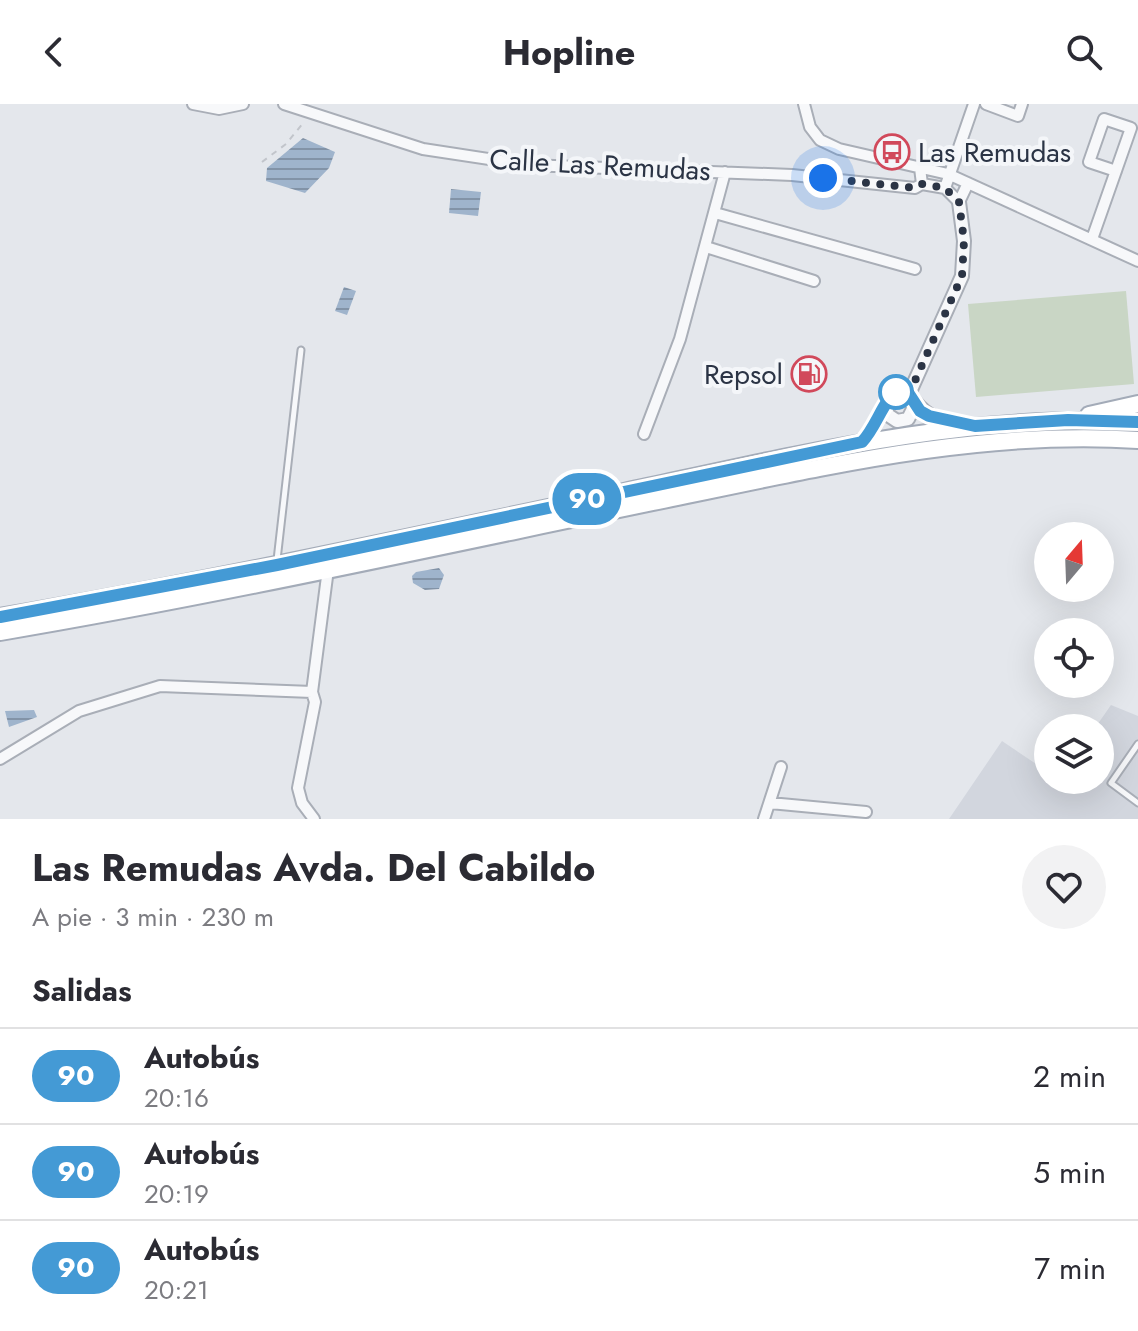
<!DOCTYPE html>
<html lang="es">
<head>
<meta charset="utf-8">
<style>
  :root { --surface:#fff; --page:#f2f2f3; --text:#2b2b33; --muted:#7c7c81; --line:#e1e1e2 }
  body { margin:0; font-family:Jost,sans-serif; background:var(--page); color:var(--text); height:100vh; display:flex; flex-direction:column; font-size:30px; white-space:nowrap }
  * { box-sizing:border-box; margin:0 }
  p { font-size:26px; color:var(--muted) }
  .icon { flex:none; width:44px; height:44px; fill:none; stroke:currentColor; stroke-width:2; stroke-linecap:round; stroke-linejoin:round }
  .map { position:relative; height:715px; overflow:hidden }
  .sheet { display:flex; flex-direction:column; background:var(--surface); flex:1 }
  .sheet>* { flex:none }
  .badge { padding:0 16px; border-radius:26px; font-size:28px; line-height:52px }
  .needle { width:52px; rotate:19deg }
  .tools { position:absolute; left:1034px; top:418px; display:grid; gap:16px }
  .tools a { display:grid; place-items:center; width:80px; height:80px; border-radius:50%; background:var(--surface); box-shadow:0 8px 32px #0002; font-size:40px }
  .you { position:absolute; width:40px; height:40px; margin:-20px; border:6px solid #fff; border-radius:50%; background:#1a73e8; box-shadow:0 0 0 12px #1a73e833 }
  .map>.badge { position:absolute; translate:-50% -50%; box-shadow:0 0 0 4px #fff }
  h2 { padding:0 32px; font-size:30px; line-height:72px }
  .round { display:grid; place-items:center; flex:none; width:84px; height:84px; border-radius:42px; background:var(--page) }
  .summary { display:flex; align-items:center; justify-content:space-between; height:136px; padding:0 32px }
  h1 { font-size:38px; font-weight:700; line-height:60px }
  ul { padding:0; list-style:none }
  li { display:flex; align-items:center; gap:24px; height:96px; padding:0 32px; border-top:2px solid var(--line) }
  li div { flex:1 }
  li b { display:block; font-size:30px }
  li em { font-style:normal }
  li .badge { min-width:88px; font-weight:700; text-align:center }
  header { display:flex; justify-content:space-between; align-items:center; height:104px; padding:0 32px; background:var(--surface); font-size:36px; font-weight:700 }
  .map>svg:first-child { display:block }
  .built { fill:#d2d6de }
  .grass { fill:#c9d6c5 }
  .water { fill:url(#water-rules) }
  .lines { fill:none; stroke-linecap:round; stroke-linejoin:round }
  .service-casing { stroke:#a9aeb7; stroke-width:9 }
  .minor-casing { stroke:#a9aeb7; stroke-width:14 }
  .tertiary-casing { stroke:#a9aeb7; stroke-width:16 }
  .primary-casing { stroke:#a3abb8; stroke-width:20 }
  .path { stroke:#c2c5cb; stroke-width:2; stroke-dasharray:6 6; stroke-linecap:butt }
  .service { stroke:#f7f8fa; stroke-width:5 }
  .minor { stroke:#f7f8fa; stroke-width:10 }
  .tertiary { stroke:#f7f8fa; stroke-width:12 }
  .primary { stroke:#fff; stroke-width:16 }
  .line-casing { stroke:#fff; stroke-width:18 }
  .line { stroke:#449ad5; stroke-width:12 }
  .walk { stroke:#2b3445; stroke-width:8; stroke-dasharray:0 14.4 }
  .stop-dot { fill:#fff; stroke:#449ad5; stroke-width:4 }
  .labels { text-anchor:middle; dominant-baseline:central; stroke-width:8; stroke-linejoin:round; paint-order:stroke }
  .poi-label { font-size:28px; fill:#2b3445; stroke:#f4f6f9; text-anchor:start }
  .street-label { font-size:28px; fill:#2b3445; stroke:#f4f6f9 }
</style>
</head>
<body>
<header><svg class="icon" aria-label="back" viewBox="0 0 24 24"><path d="M15 5l-7 7 7 7"/></svg>Hopline<svg class="icon" aria-label="search" viewBox="0 0 24 24"><circle cx="10" cy="10" r="6"/><path d="M15 15l6 6"/></svg></header>
<div class="map">
<svg width="1138" height="715" viewBox="0 0 1138 715">
  <defs>
    <pattern id="water-rules" width="6" height="5" patternUnits="userSpaceOnUse" patternTransform="scale(2)"><rect width="6" height="5" fill="#9fb4cc"/><path d="M0 2.5h6" fill="none" stroke="#8293a7"/></pattern>
  </defs>
  <rect width="100%" height="100%" fill="#e4e7ec"/>
  <path class="built" d="M1111,601L1138,612V715H949L1002,637L1048,668V676H1100V624H1095Z"/>
  <path class="grass" d="M1126,187L1134,280L976,293L968,200Z"/>
  <path class="water" d="M303,34L335,48L329,64L305,89L266,77L267,64Z
    M451,85L481,88L478,112L449,109Z
    M344,183L356,187L347,211L335,207Z
    M439,464L444,471L439,485L425,486L413,479L412,472L416,468Z
    M34,606L37,613L9,623L5,607Z"/>
  <g class="lines">
    <defs>
      <path id="service" d="M277,456L301,246
        M1138,640L1111,679L1138,699"/>
      <path id="minor" d="M193,0L219,5L243,0
        M284,0L423,45L528,61L792,71L915,84L922,80L920,64
        M804,0L810,23L820,36L839,45L948,70L1138,157
        M986,0L1018,12L1022,0
        M922,80L945,84L959,98L968,79
        M945,84L974,0
        M715,109L915,165
        M1092,135L1131,24L1104,15L1089,58L1116,67
        M706,143L814,177
        M644,330L680,235L725,68
        M0,655L79,607L160,582L312,588
        M770,699L866,708
        M314,715L302,699L298,684L315,598L312,588L328,465
        M764,715L781,663"/>
      <path id="tertiary" d="M909,290L962,172L964,137L959,98
        M885,302L888,311L897,317L908,315L915,301
        M862,338C875,324 886,292 898,287L909,290C929,317 936,313 968,321"/>
      <path id="primary" d="M1089,311L1138,300
        M0,513C209,477 416,432 624,388C793,352 963,309 1138,318
        M0,528C219,491 436,443 653,398C811,366 975,325 1138,336"/>
    </defs>
    <use href="#service" class="service-casing"/>
    <use href="#minor" class="minor-casing"/>
    <use href="#tertiary" class="tertiary-casing"/>
    <use href="#primary" class="primary-casing"/>
    <path class="path" d="M262,58L286,40L304,18"/>
    <use href="#service" class="service"/>
    <use href="#minor" class="minor"/>
    <use href="#tertiary" class="tertiary"/>
    <use href="#primary" class="primary"/>
  </g>
  <g class="lines">
    <defs>
      <path id="line" d="M0,513L277,461L862,338C876,324 885,292 898,287L909,290L920,307L929,312L975,322L1068,316L1138,318"/>
    </defs>
    <use href="#line" class="line-casing"/>
    <use href="#line" class="line"/>
    <path class="walk" d="M823,74L915,84L922,80L945,84L959,98L964,137L962,172L909,290L896,288"/>
  </g>
  <defs>
    <symbol id="bus-ring" viewBox="-11 -11 22 22"><circle r="9.5" fill="#f4f6f9" stroke="#d1495b" stroke-width="1.5"/><path d="M-5-6H5V4H4V6H2V4H-2V6H-4V4H-5ZM-3.5-4V0h7V-4ZM-3.5 1.2v1.5H-2V1.2ZM2 1.2v1.5H3.5V1.2Z" fill="#d1495b"/></symbol>
    <symbol id="fuel-ring" viewBox="-11 -11 22 22"><circle r="9.5" fill="#f4f6f9" stroke="#d1495b" stroke-width="1.5"/><path d="M-5.5-6h7V0h2V4h1.3V-2.5L3-4.5l.8-.8L6-3V5H2.5V1h-1V6h-7ZM-4.2-4.7v3.2H.2V-4.7Z" fill="#d1495b"/></symbol>
  </defs>
  <g fill-rule="evenodd">
    <use href="#bus-ring" x="872" y="28" width="40" height="40"/>
    <use href="#fuel-ring" x="789" y="250" width="40" height="40"/>
  </g>
  <circle class="stop-dot" cx="896" cy="288" r="16"/>
  <g class="labels">
    <g class="poi-label">
      <text x="918" y="48">Las Remudas</text>
      <text x="783" y="270" text-anchor="end">Repsol</text>
    </g>
    <g class="street-label">
      <text transform="translate(600 61) rotate(3)">Calle Las Remudas</text>
    </g>
  </g>
</svg>
<div class="tools">
<a><svg class="needle" viewBox="-14 -14 28 28"><path d="M0-13l5 13h-10z" fill="#e53935"/><path d="M0 13l5-13h-10z" fill="#7c7c81"/></svg></a>
<a><svg class="icon" aria-label="locate" viewBox="0 0 24 24"><circle cx="12" cy="12" r="6"/><path d="M12 2v4M12 18v4M2 12h4M18 12h4"/></svg></a>
<a><svg class="icon" aria-label="layers" viewBox="0 0 24 24"><path d="M12 4l9 5-9 5-9-5zM3 14l9 5 9-5"/></svg></a>
</div>
<div class="you" style="left:823px;top:74px"></div>
<b class="badge" style="left:587px;top:395px;background:#449ad5;color:#fff">90</b>
</div>
<section class="sheet">
<div class="summary"><div><h1>Las Remudas Avda. Del Cabildo</h1><p>A pie · 3 min · 230 m</p></div><a class="round"><svg class="icon" aria-label="heart" viewBox="0 0 24 24"><path d="M12 20l-8-8c-3-5 5-10 8-4 3-6 11-1 8 4z"/></svg></a></div>
<h2>Salidas</h2>
<ul>
<li><span class="badge" style="background:#449ad5;color:#fff">90</span><div><b>Autobús</b><p>20:16</p></div><em>2 min</em></li>
<li><span class="badge" style="background:#449ad5;color:#fff">90</span><div><b>Autobús</b><p>20:19</p></div><em>5 min</em></li>
<li><span class="badge" style="background:#449ad5;color:#fff">90</span><div><b>Autobús</b><p>20:21</p></div><em>7 min</em></li>
</ul>
</section>
</body>
</html>
